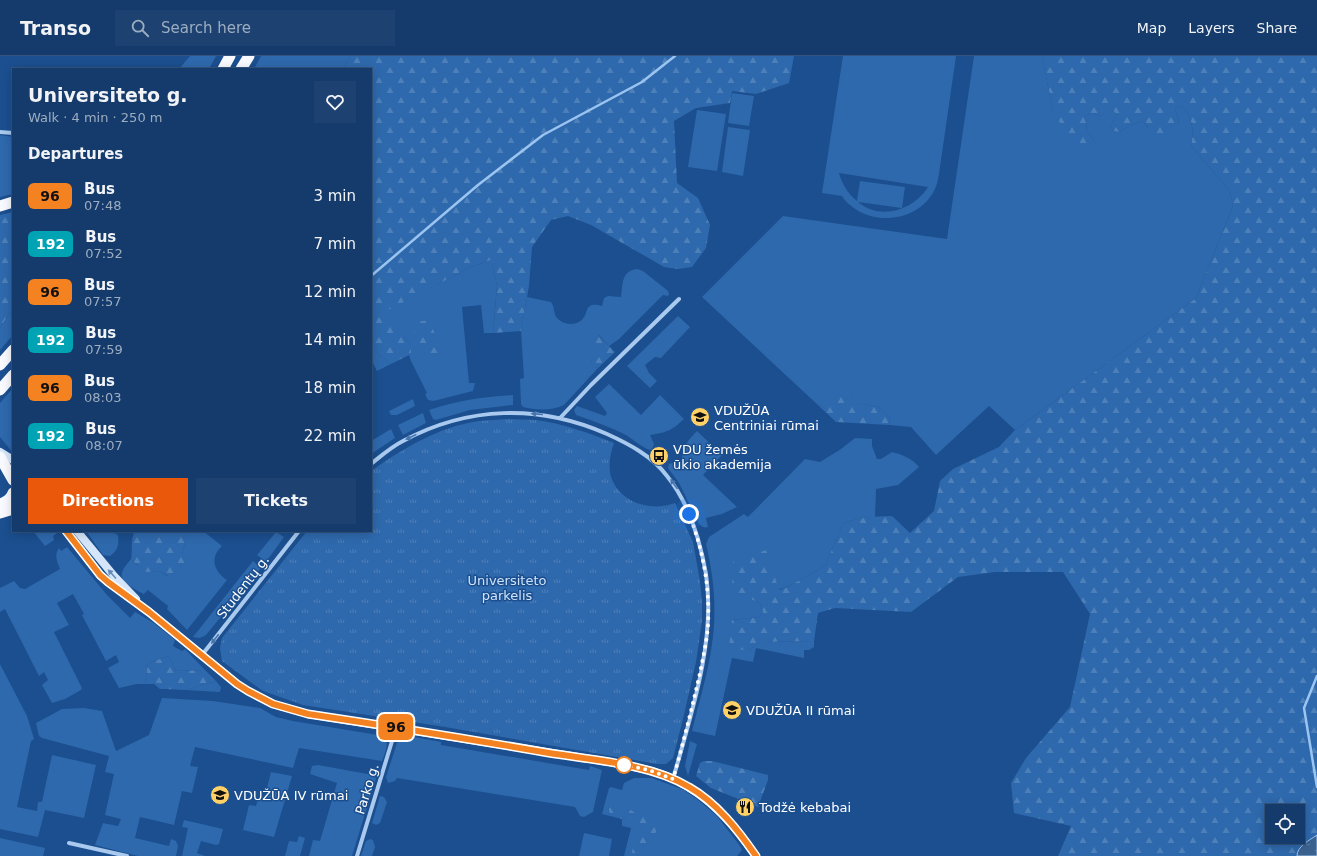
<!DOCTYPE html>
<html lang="en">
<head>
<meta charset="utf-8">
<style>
  :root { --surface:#143b6b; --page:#1d4271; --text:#f1f3f6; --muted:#9dadc1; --line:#33557e; --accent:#ea580c }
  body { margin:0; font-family:"DejaVu Sans",sans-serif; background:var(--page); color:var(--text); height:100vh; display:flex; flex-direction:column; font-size:15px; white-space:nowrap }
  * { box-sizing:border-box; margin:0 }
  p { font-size:13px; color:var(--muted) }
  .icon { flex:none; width:22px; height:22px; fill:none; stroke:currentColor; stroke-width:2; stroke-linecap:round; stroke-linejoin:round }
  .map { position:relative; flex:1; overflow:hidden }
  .details { position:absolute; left:12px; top:12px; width:360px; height:464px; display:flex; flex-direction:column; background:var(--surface); border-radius:0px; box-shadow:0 2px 10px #0003,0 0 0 1px var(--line) }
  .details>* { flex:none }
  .badge { padding:0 8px; border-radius:6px; font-size:14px; line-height:26px }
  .buttons { position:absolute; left:1265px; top:748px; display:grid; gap:8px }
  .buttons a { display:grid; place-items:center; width:40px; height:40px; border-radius:0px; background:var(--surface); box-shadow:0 2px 10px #0003,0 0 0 1px var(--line); font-size:20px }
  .you { position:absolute; width:20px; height:20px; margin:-10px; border:3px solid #fff; border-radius:50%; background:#1a73e8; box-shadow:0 0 0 6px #1a73e833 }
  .map>.badge { position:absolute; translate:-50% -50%; box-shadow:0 0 0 2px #fff }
  h2 { padding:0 16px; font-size:15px; line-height:36px }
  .round { display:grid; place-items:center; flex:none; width:42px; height:42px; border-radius:0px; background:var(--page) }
  .overview { display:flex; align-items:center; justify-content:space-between; height:68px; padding:0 16px }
  h1 { font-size:19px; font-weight:700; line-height:30px }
  .cta { display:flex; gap:8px; margin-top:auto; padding:8px 16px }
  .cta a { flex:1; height:46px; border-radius:0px; background:var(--accent); color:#fff; font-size:16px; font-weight:700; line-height:46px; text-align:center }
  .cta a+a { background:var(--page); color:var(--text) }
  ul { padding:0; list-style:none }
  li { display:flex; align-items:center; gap:12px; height:48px; padding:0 16px }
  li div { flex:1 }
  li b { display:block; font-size:15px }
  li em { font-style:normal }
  li .badge { min-width:44px; font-weight:700; text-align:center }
  header { display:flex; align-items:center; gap:24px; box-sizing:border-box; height:56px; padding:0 20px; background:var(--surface); border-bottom:1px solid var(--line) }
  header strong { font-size:19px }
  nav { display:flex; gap:22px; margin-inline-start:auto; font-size:14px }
  .search { width:280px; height:36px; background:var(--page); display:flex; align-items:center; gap:10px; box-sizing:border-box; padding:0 14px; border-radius:0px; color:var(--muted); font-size:15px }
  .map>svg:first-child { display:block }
  .grass { fill:#2e69ad; fill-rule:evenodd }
  .forest { fill:url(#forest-firs); fill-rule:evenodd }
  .park { fill:url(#park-tufts) }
  .water { fill:url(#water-ripples); stroke:#9cc4f0 }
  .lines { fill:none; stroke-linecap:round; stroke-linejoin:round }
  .stream { stroke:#9cc4f0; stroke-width:2.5 }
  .minor { stroke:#a9c9ee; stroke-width:4 }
  .secondary { stroke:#d6e6fa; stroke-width:8 }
  .trunk { stroke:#f8faff; stroke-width:11 }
  .oneway { fill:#4674ac }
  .oneway2 { fill:#668bba }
  .line-casing { stroke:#fff; stroke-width:9 }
  .line { stroke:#f58220; stroke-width:6 }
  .walk { stroke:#fff; stroke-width:4; stroke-dasharray:0 7.2 }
  .stop-dot { fill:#fff; stroke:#f58220; stroke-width:2 }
  .labels { text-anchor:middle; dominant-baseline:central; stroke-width:3; stroke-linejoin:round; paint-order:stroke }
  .poi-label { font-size:13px; fill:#fff; stroke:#1b4f8f; text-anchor:start }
  .park-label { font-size:13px; fill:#cfe3fa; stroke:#1b4f8f }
  .street-label { font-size:13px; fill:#fff; stroke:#1b4f8f }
</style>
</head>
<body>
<header>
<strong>Transo</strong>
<div class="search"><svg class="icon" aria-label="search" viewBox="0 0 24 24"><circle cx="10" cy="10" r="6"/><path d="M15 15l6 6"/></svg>Search here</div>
<nav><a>Map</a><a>Layers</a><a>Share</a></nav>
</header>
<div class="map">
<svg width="1317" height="800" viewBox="0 0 1317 800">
  <defs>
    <pattern id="forest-firs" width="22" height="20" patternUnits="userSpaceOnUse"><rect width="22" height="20" fill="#2e69ad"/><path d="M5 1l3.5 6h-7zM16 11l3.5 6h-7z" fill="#4d80b9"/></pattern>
    <pattern id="park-tufts" width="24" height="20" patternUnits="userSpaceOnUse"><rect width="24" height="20" fill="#2e69ad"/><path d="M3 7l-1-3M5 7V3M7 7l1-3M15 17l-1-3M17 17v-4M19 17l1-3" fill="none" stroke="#4d80b9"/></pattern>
    <pattern id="water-ripples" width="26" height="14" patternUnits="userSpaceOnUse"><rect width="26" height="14" fill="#3c6290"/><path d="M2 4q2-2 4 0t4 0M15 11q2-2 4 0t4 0" fill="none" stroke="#597aa1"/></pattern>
  </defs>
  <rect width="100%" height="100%" fill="#1b4f8f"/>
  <path class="grass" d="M190,0H216L209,13H179Z
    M261,0H350L343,13H254Z
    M843,0H956L939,118C938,123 937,129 935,133C920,165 875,171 850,149C847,147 844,143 842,140L822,137ZM839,117L928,131C914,154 880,165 858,146L902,152L905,131L860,125L857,145C848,138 842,128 839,117Z
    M974,0H1042L1053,55L1095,87L1087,74L1085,60L1091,57L1100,60L1113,53L1117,59L1110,70L1113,75L1119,76L1129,70L1143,65L1149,73L1179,67L1175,52L1178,50L1183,51C1193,64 1194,73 1191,90L1230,135L1233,150L1196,242L1015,374L989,350L936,399L911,371L890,369L889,361L878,351L855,347L851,340C838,340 830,342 819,350L702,241L783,160L947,183Z
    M732,37L754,40L749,70L728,67Z
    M697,54L726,58L717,115L688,111Z
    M728,71L750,74L743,120L722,116Z
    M0,79L13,81V138L0,141Z
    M491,204L497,230L493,277H484L481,249L462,251L469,327H475L473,335L433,345L428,344L425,338L427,337L411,305V290L385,255L471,211Z
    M637,213L643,215L668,235L669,238L668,240L663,239L619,283L609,290L599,279L591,307L598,312L564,349C552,355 535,354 523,351L521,348L520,323L524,322L521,275L527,241L551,246C555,251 553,257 557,262C564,270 579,270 584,261C587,257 586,252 590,250C593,248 598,249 602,250L604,242L608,240L621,241C623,228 621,215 637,213Z
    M13,253V279L0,294V271Z
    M678,260L690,271L661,302L655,301L645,309L649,317L657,325L650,332L627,310Z
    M371,263L372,282L377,297L391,308L377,315L371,303Z
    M609,328L641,359L660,339L684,363C671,375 668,376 650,379L654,388L653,391L650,394C641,391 634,384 626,379C610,371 593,365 576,359L574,354L577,350L605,360L607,357L595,341Z
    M13,332V397L0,381V347Z
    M513,339V349L470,354L436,364L433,363L429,354C458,344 483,341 513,339Z
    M413,343L415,350L397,359H391L389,355Z
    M423,357L426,367L403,379L398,369Z
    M391,373L395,382L371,398V385Z
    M697,375L722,399L703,419L737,451L722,458L706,462L708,471C704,472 702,471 699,468L679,427L668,412L669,408L672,407L681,408C682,392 686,386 697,375Z
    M855,382L872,383V390L877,403H881L892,396C901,398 913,403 919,411L898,429L876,433L875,461H865L843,467L825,510L789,530L750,543L760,547L763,556L759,561L732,564L748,595L760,586L814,585V591L809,594H804V602L756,592L753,606L732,602L715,680L692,675C699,646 708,617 712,588C717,555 714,521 706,488L709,481L744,458L748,461L805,403L820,406L841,393Z
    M33,475H56L57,477L53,480L54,484L45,490Z
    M86,475H110L118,479C119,489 118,494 110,500L103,499Z
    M187,475H203L222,490C220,492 217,495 216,498C211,509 219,519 227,524L187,574L167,553L168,550L148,534L144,538C138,535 119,526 122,517C123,512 128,507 131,503C142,514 144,516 159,515L167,520L182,499L187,478Z
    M276,476L284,481L266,506L257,499Z
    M67,491L107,539L130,562L135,556L154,567L175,584L173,590L182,595L185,593L205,614L176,615L169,600L148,607L145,628H137L119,632L108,612L119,606L116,599L106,605L82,559L84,558L73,538L57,547L69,569L54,576L82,632L81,634L65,643L52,647L42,629L48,624L44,616L39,620L5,553L0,556V532L14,525L20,532L25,533L60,513C57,505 54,500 59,492L61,495Z
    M253,505L261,512L206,579L200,582L193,581Z
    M0,608L27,660L34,683L31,685L17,751L37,755L38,746H42L52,699L96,709L84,762L45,754L38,781L0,773Z
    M216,625L221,631L220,636L185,634Z
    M162,642L213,645L260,652L276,661L293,665L384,680C390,687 385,697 382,705L299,692L293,712L195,691L190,710L198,711L192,737L182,735L174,769L140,761L135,782L169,790L171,783L176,785L178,790L176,800H138L95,789L103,767L118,770L121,763L105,759L114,718L105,716L109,700L42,682L39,680L36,667L62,653L84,652L102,655L116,695L149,679Z
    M403,679L441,686V689L589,714L590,710L602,714L593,756L584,761L580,760L575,751L397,722L395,725L388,727L386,721L399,681Z
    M690,685L697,688L688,720L685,710Z
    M318,709L373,719L376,722L352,800H309L313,784L320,785L337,727L310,718L312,710Z
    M271,716L292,720L274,781L243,774L249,749L256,750L258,743L264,744Z
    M634,722H652L684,734L698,744L717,760L740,790L742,794L737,800H624L631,772L622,770V763L626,760L608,750L610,760L602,758L609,732L611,731L622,734L624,727Z
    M380,740L384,741L387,746L380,767L376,769L372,767Z
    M184,764L223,773L219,788L216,789L201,785L197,797L205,800H182L188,772L182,771Z
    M584,777L612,783L609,800H579Z
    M299,780L305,782L300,800H285L289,785L297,786Z
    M0,782L45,792L43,800H0Z
    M370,783L373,784L375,791L372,800H361L366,785Z"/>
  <path class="forest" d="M350,0H794L789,27L756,38L732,35L730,47L696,52L674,65L677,127L698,142L710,169L706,192L692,211L678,213L664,211L591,169L568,160L551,164L532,191L529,230L521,275L493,277L497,230L491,204L471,211L386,255L411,290V305L409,299L391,308L377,297L372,282L371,263V13H343Z
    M1042,0H1317V779C1310,784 1297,790 1297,800H1058L1071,770L1014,757L1011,727L1026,702L1070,651L1090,558L1063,516H995L958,521L911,556L835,552L818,557L814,585L760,586L748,595L729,591L732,564L759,561L763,556L760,547L750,543H735L732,536L733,506L766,494L779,534L789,530L825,510L843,467L865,461L892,460L910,477L934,455L940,425L953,413L999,391L1015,374L1196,242L1233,150L1230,135L1191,90C1194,73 1193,64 1183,51L1178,50L1175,52L1179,67L1177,78L1171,80L1154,79L1143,65L1129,70L1119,76L1113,75L1110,70L1117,59L1113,54L1100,60L1091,57L1085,60L1087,74L1095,87L1091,91H1086L1079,86L1062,70L1053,55ZM1272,755H1298V781H1272Z
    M13,156V253L0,271V159Z
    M429,264L443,296L436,306L427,307L411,267Z
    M598,279L615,296L598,312L591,308L594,283Z
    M839,340H851L856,347L878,351L889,361L890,369L836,366L819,350L828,343Z
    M135,475H187V478L182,499L188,509L172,522L159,515L146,516L139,511L131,503C133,494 130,483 135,475Z
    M169,600L176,615L205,614L216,625L185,634L165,633H160L154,628H145L148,607Z
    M704,705H712L768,719V724L758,751L711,732L696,720L700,707Z
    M612,744L634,756L635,760H626L622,763L610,760L608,750V745Z
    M646,757L654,759L657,764L658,769L648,800H631L641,760Z"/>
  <path class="park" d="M507,363C516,364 526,363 535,364C563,367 588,377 614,387C610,398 608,410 611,421C620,447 651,456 675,447L693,486L700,525L702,546V565L696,606L683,663L673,702L666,708H657L445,671L303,649L263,635L222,605L220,592L222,582L307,475H371V415C404,392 438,371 479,365C488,364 498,364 507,363Z"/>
  <path class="water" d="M1317,779V800H1297C1297,790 1310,784 1317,779Z"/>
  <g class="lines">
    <path class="stream" d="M371,220L478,129L543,79L642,26L675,0
      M1317,620L1304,652L1317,731"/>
    <path class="minor" d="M0,76L13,77
      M561,361L591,329L679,243
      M371,408C381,400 391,391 403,385C468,350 539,348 607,378C629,388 652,400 667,420C689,447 700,484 706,518C716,585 691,659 673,723
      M202,599L299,475
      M69,787L127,800
      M357,800L396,672"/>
    <path class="secondary" d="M0,396L13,404
      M66,475L100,519L108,526L149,556L237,628L248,635L273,648L308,658L609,706C622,709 635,711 648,714C696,726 729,761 756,800
      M77,475L114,520L136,543"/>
    <path class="trunk" d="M223,13L230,0
      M241,13L249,0
      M0,150L13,146
      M0,309L13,294
      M0,334L13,319
      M0,401L13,424
      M0,448C6,446 11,443 13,437
      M0,457L13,453"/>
  </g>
  <defs><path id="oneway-solid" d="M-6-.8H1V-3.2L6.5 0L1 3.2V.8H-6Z"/></defs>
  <g class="oneway">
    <use href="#oneway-solid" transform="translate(537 358) rotate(-175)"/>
    <use href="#oneway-solid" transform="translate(411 381) rotate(154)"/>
    <use href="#oneway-solid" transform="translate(674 428) rotate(-125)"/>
    <use href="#oneway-solid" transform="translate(215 583) rotate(128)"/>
  </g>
  <use class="oneway2" href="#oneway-solid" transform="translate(112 518) rotate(-132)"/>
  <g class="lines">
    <defs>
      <path id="line" d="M66,475L100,519L108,526L149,556L237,628L248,635L273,648L308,658C388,670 469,683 549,697C593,704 651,708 689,731C717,747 738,774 756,800"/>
    </defs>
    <use href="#line" class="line-casing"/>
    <use href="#line" class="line"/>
    <path class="walk" d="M624,709L649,714L673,723C683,688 692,652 700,617C703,601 707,585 708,569C710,531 703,494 689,458"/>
  </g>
  <defs>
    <symbol id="university-disc" viewBox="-11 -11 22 22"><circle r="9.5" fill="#ffd166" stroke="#1b4f8f"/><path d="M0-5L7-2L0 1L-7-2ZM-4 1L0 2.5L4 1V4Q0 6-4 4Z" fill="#111"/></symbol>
    <symbol id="bus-disc" viewBox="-11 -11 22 22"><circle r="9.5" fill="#ffd166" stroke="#1b4f8f"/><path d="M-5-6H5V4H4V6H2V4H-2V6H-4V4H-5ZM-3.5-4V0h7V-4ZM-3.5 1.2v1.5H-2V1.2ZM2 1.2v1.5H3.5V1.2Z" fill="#111"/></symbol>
    <symbol id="restaurant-disc" viewBox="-11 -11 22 22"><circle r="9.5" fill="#ffd166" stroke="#1b4f8f"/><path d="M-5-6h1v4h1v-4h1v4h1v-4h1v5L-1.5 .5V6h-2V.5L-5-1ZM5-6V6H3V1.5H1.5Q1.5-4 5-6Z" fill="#111"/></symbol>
  </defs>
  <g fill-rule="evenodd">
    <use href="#university-disc" x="689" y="350" width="22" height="22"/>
    <use href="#bus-disc" x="648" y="389" width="22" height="22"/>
    <use href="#university-disc" x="721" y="643" width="22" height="22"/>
    <use href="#university-disc" x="209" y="728" width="22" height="22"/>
    <use href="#restaurant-disc" x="734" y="740" width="22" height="22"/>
  </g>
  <circle class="stop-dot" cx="624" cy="709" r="8"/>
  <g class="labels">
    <g class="poi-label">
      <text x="714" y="354">VDUŽŪA<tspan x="714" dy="15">Centriniai rūmai</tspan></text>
      <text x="673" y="393">VDU žemės<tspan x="673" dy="15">ūkio akademija</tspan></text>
      <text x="746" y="654">VDUŽŪA II rūmai</text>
      <text x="234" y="739">VDUŽŪA IV rūmai</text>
      <text x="759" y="751">Todžė kebabai</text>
    </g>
    <g class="park-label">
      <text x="507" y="524">Universiteto<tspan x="507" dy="15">parkelis</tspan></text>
    </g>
    <g class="street-label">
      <text transform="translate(243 531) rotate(-52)">Studentų g.</text>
      <text transform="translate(367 733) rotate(-73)">Parko g.</text>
    </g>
  </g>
</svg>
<div class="buttons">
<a><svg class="icon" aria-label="locate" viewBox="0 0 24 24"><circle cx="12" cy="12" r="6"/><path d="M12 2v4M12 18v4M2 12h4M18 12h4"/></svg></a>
</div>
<div class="you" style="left:689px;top:458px"></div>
<b class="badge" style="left:396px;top:671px;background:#f58220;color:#111">96</b>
<section class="details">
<div class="overview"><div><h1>Universiteto g.</h1><p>Walk · 4 min · 250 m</p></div><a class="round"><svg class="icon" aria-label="heart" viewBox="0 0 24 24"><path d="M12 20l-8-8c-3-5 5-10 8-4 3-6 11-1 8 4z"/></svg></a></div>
<h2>Departures</h2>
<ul>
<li><span class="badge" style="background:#f58220;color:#111">96</span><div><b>Bus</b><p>07:48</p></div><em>3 min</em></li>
<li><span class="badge" style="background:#00a3b4;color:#fff">192</span><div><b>Bus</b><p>07:52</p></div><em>7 min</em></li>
<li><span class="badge" style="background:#f58220;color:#111">96</span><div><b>Bus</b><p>07:57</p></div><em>12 min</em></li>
<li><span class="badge" style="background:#00a3b4;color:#fff">192</span><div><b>Bus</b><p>07:59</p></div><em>14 min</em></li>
<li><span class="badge" style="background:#f58220;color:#111">96</span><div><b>Bus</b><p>08:03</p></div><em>18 min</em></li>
<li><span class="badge" style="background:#00a3b4;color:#fff">192</span><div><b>Bus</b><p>08:07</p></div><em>22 min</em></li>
</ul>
<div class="cta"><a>Directions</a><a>Tickets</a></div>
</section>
</div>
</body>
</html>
